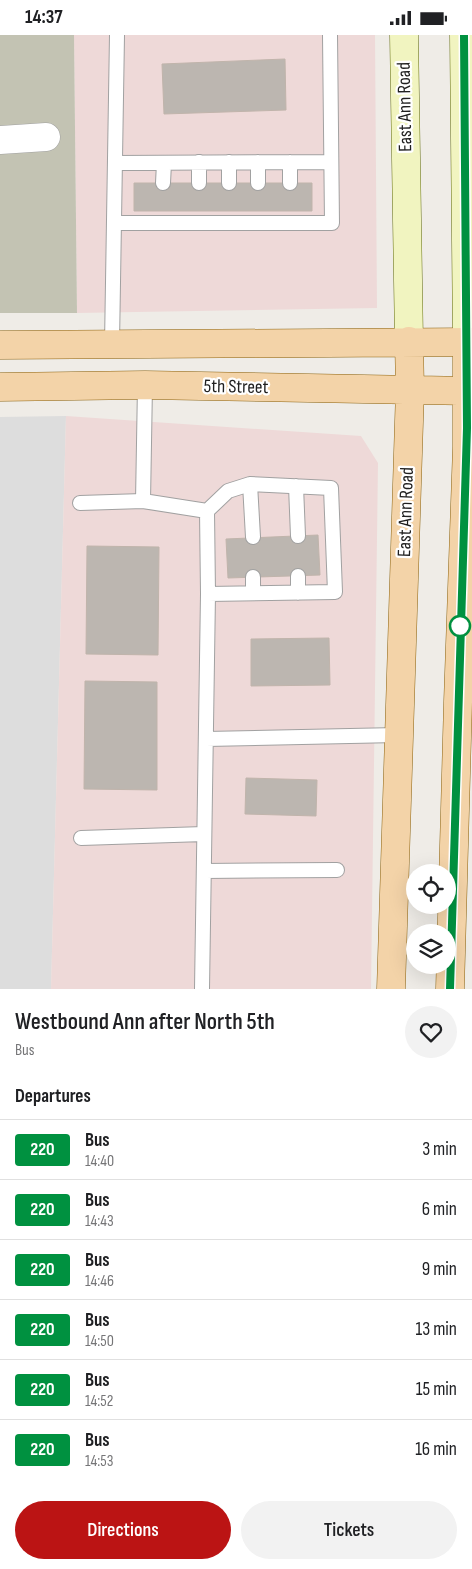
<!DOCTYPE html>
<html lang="en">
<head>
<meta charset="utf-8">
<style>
  :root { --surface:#fff; --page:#f2f2f2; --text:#202124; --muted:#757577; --line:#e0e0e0; --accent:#bb1414 }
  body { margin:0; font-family:"Sofia Sans Condensed",sans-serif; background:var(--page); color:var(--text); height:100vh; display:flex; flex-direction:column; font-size:19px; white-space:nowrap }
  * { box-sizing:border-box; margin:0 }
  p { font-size:16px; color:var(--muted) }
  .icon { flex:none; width:28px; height:28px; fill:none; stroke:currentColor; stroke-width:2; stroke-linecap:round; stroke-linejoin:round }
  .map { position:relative; height:954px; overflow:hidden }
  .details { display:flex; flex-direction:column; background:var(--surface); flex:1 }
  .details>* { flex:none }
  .badge { padding:0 10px; border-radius:4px; font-size:18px; line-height:32px }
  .fabs { position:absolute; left:406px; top:829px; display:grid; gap:10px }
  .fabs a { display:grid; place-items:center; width:50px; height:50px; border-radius:50%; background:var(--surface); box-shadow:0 5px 20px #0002; font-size:25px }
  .map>.badge { position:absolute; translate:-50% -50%; box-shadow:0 0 0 2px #fff }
  h2 { padding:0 15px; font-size:19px; line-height:45px }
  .round { display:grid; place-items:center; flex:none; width:52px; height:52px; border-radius:26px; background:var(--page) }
  .headline { display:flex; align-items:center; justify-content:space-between; height:85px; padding:0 15px }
  h1 { font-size:24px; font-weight:600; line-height:38px }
  .button { display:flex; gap:10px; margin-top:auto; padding:10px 15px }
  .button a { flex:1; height:58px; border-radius:30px; background:var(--accent); color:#fff; font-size:20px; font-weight:600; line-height:58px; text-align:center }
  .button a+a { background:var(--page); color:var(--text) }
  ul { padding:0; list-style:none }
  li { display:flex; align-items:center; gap:15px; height:60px; padding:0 15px; border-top:1px solid var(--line) }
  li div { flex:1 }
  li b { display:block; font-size:19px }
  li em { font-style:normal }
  li .badge { min-width:55px; font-weight:700; text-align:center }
  .status { display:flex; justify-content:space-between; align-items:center; height:35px; padding:0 25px; background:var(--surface); direction:ltr }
  .status svg { height:14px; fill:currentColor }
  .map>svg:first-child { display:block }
  .residential { fill:#ddd }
  .commercial { fill:#eed9d8 }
  .construction { fill:#c3c3b3 }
  .building { fill:#bcb6b0; stroke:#c0b4ab }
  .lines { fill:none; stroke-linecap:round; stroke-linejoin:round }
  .lane-casing { stroke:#a1a1a1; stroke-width:16 }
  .street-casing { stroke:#a1a1a1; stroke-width:29 }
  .secondary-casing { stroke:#636d10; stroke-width:29 }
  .primary-casing { stroke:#8c630f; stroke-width:29 }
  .lane { stroke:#fff; stroke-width:14 }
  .street { stroke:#fff; stroke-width:28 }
  .secondary { stroke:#f1f4c0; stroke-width:28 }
  .primary { stroke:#f3d3a8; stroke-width:28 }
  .line-casing { stroke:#fff; stroke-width:11 }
  .line { stroke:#009140; stroke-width:8 }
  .stop-dot { fill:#fff; stroke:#009140; stroke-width:2.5 }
  .labels { text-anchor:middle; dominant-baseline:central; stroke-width:4.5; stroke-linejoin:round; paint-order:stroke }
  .street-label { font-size:19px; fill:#202020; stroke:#fff }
</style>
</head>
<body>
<div class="status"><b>14:37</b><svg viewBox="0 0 49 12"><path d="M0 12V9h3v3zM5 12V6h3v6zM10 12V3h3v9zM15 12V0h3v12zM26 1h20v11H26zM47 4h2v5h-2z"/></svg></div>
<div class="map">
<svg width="472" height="954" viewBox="0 0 472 954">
  <rect width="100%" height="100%" fill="#efece7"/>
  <path class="residential" d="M66,381L51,954H0V382Z"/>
  <path class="commercial" d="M74,0H375L377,273L77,278Z
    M66,381L361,401L378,428L371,954H51Z"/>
  <path class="construction" d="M0,0H74L77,278H0Z"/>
  <path class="building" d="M285,24L286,75L164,79L162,29Z
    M134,148H312V176H134Z
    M318,500L320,540L228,543L226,504Z
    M87,511L159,512L158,620L86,619Z
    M329,603L330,650L251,651V604Z
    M85,646L157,647V755L84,754Z
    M246,743L317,745L316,781L245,779Z"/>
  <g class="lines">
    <defs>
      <path id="lane" d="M229,127V148
        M290,127V148
        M115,128L331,127
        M163,148L164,128
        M199,148V127
        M258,148V127
        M114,188H332L330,0
        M112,309L117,0
        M145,350L143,466L207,476L228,456L250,449L331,453L335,557L208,559L202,954
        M250,449L253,502
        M296,451L298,501
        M80,468L143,466
        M207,476L208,559
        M253,542V558
        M298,558V541
        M206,704L398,700
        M81,803L204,799
        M204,836L337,835"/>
      <path id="street" d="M0,105L46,102"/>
      <path id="secondary" d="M404,0L409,306
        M464,0L467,307"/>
      <path id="primary" d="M0,310L472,307
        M0,352L145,350L472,356
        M391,954L410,355L409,306
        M450,954L458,667L467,412V307"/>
    </defs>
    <use href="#lane" class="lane-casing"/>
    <use href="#street" class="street-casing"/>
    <use href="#secondary" class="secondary-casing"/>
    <use href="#primary" class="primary-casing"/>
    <use href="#lane" class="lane"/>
    <use href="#street" class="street"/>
    <use href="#secondary" class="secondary"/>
    <use href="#primary" class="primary"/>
  </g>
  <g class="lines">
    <defs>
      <path id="line" d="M450,954L467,393L464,0"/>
    </defs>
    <use href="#line" class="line-casing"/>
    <use href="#line" class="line"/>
  </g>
  <circle class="stop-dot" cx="460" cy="591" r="10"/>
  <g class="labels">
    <g class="street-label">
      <text transform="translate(405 72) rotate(-91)">East Ann Road</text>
      <text transform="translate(236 352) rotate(1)">5th Street</text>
      <text transform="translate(406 477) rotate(-88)">East Ann Road</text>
    </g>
  </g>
</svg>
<div class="fabs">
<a><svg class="icon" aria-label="locate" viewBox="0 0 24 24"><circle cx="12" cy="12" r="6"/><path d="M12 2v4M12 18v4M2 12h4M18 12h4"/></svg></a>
<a><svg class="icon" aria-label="layers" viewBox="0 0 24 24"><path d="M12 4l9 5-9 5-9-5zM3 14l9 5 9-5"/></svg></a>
</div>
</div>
<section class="details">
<div class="headline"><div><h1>Westbound Ann after North 5th</h1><p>Bus</p></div><a class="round"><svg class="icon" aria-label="heart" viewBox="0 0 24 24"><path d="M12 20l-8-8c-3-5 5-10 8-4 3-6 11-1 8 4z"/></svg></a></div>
<h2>Departures</h2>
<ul>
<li><span class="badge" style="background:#009140;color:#fff">220</span><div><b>Bus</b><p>14:40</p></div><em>3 min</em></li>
<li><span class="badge" style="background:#009140;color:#fff">220</span><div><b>Bus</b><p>14:43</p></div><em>6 min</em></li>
<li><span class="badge" style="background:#009140;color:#fff">220</span><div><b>Bus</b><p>14:46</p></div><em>9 min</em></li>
<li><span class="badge" style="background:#009140;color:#fff">220</span><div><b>Bus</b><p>14:50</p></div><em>13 min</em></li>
<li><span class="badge" style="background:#009140;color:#fff">220</span><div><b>Bus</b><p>14:52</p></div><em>15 min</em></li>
<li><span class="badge" style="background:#009140;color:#fff">220</span><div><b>Bus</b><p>14:53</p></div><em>16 min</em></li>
</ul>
<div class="button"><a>Directions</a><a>Tickets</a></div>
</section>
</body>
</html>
